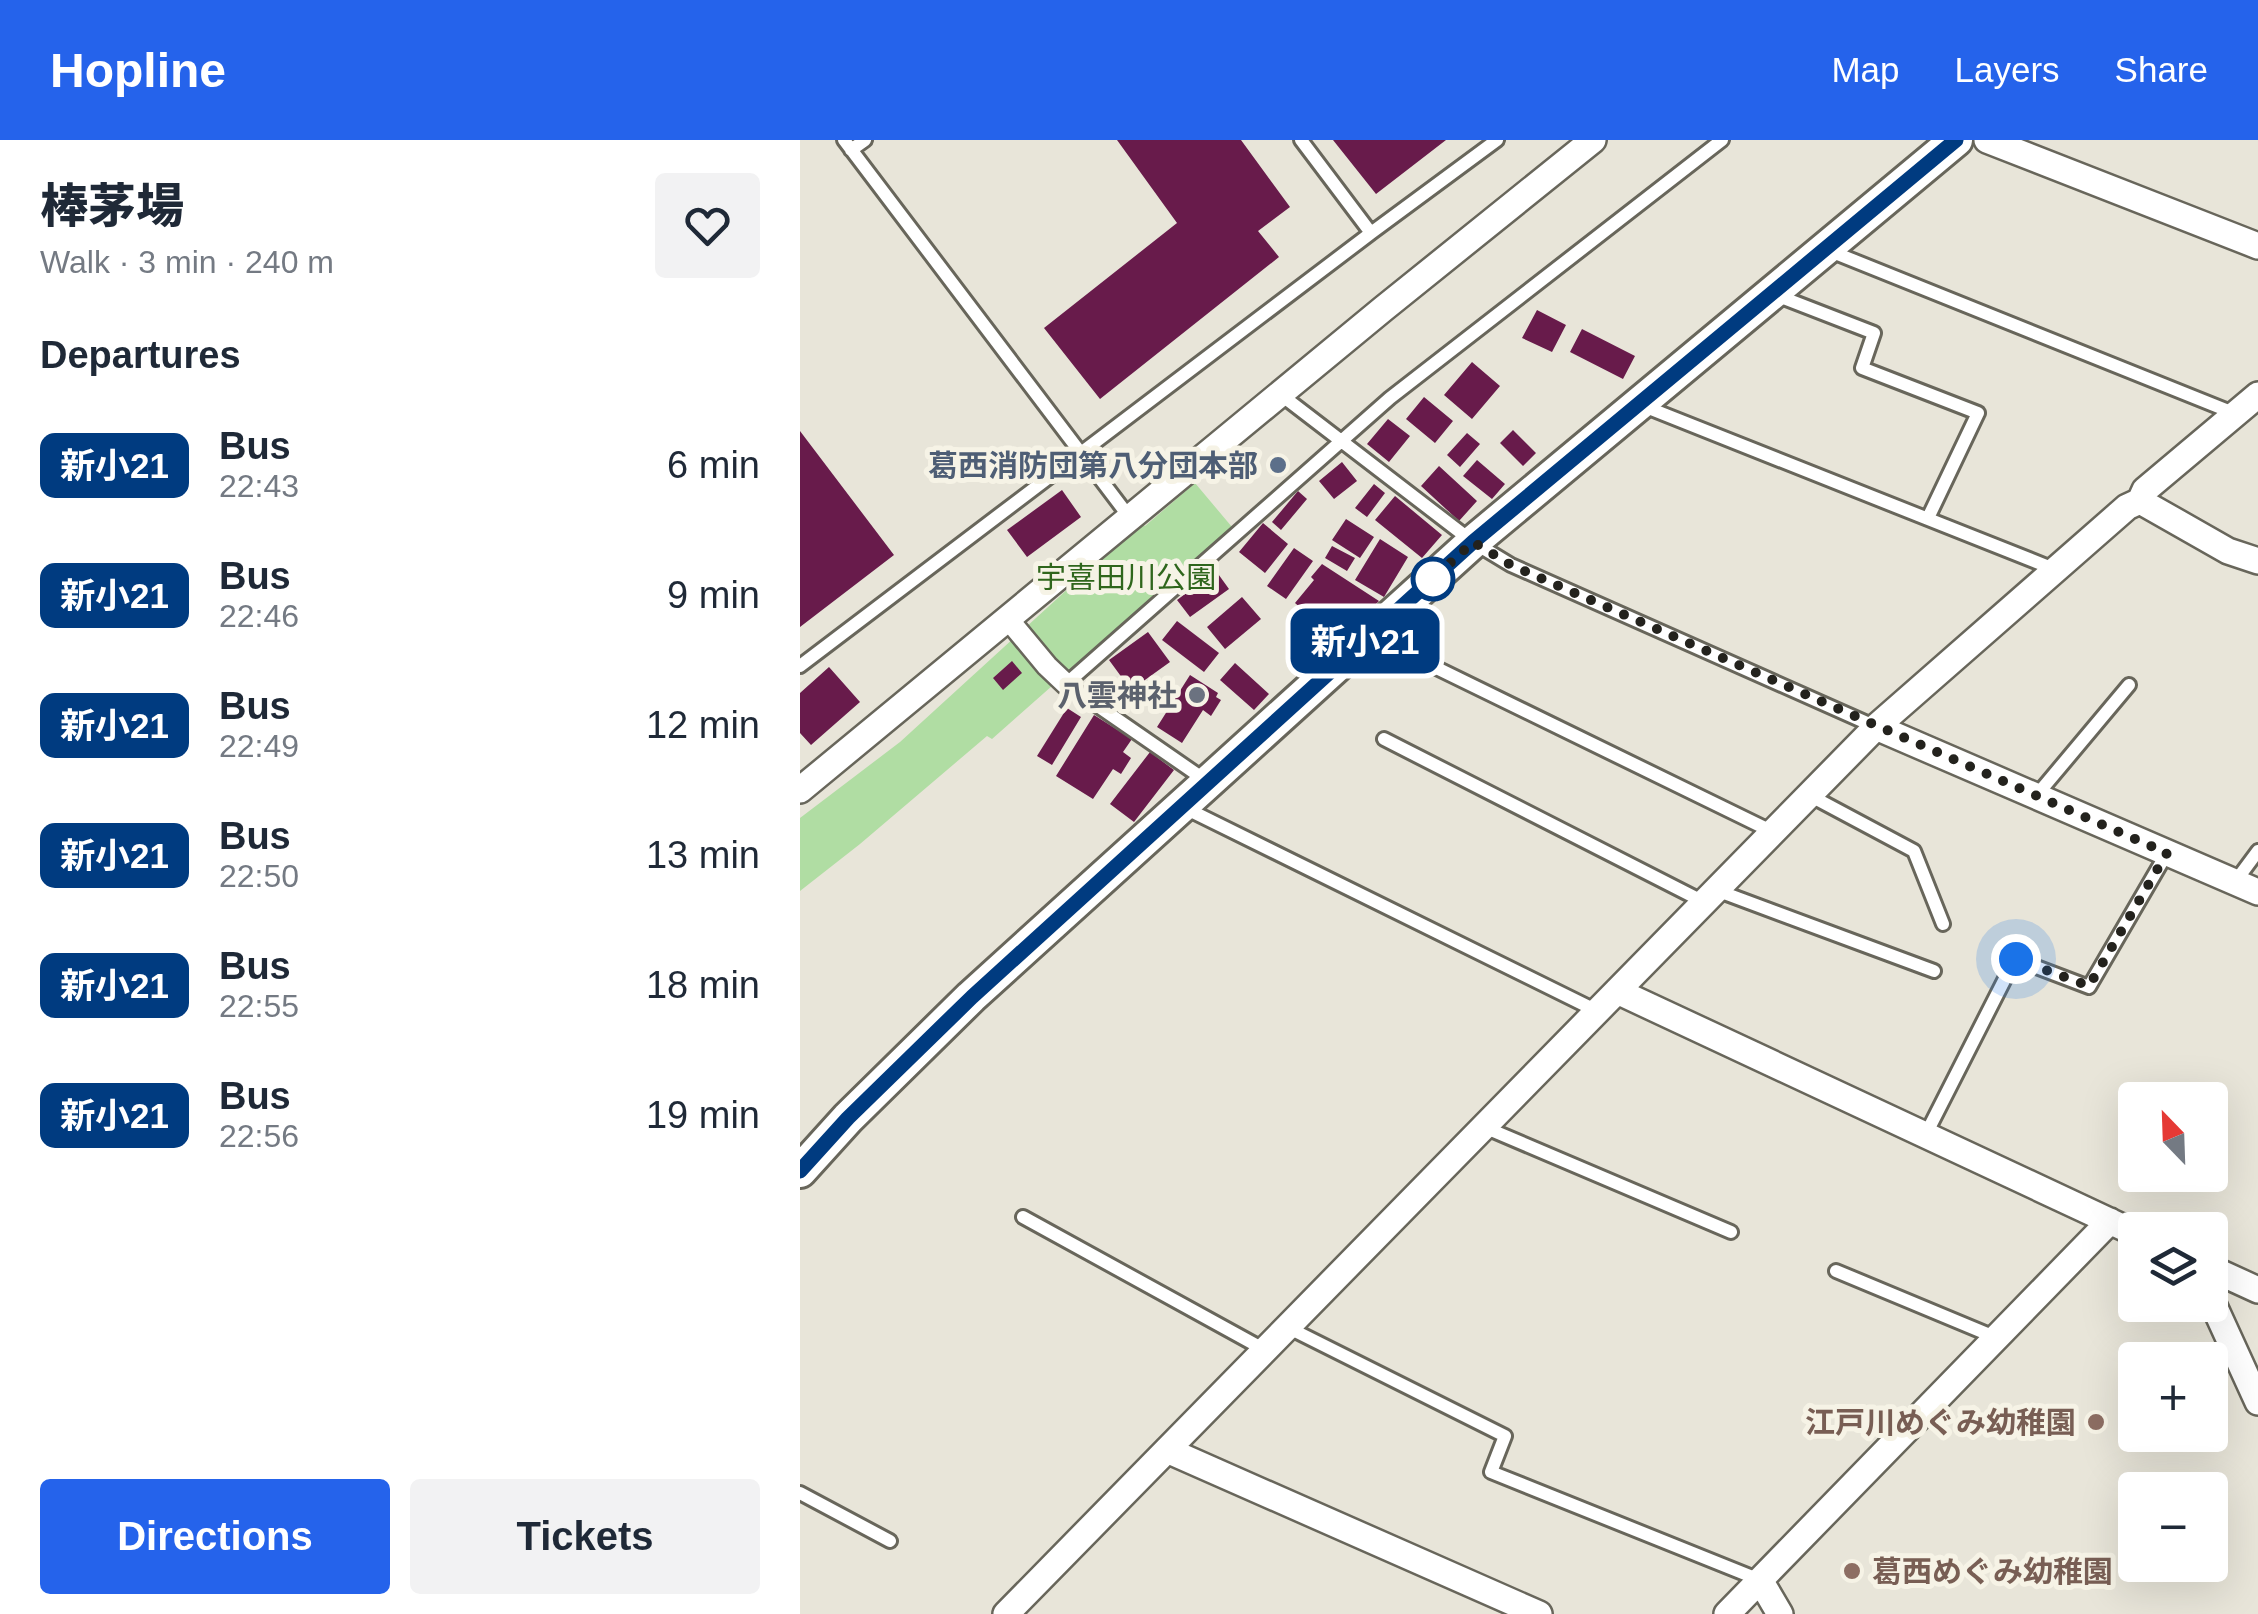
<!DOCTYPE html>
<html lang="en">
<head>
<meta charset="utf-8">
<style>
  :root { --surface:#fff; --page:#f2f2f3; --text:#1f2937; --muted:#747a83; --accent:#2563eb }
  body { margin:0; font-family:Arial,"Noto Sans JP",sans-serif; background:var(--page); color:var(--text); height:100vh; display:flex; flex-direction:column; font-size:38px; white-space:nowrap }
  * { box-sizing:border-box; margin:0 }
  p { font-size:32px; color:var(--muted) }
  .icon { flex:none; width:55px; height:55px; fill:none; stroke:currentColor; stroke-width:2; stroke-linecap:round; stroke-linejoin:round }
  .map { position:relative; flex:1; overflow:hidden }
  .drawer { display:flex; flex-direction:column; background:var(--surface); width:800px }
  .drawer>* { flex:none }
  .badge { padding:0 20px; border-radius:15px; font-size:35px; line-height:65px }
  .needle { width:65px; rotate:337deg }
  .buttons { position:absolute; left:1318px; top:942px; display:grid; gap:20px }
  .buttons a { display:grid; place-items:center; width:110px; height:110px; border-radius:10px; background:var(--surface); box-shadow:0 10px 40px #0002; font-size:50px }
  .you { position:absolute; width:50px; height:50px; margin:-25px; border:8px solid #fff; border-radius:50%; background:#1a73e8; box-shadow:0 0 0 15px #1a73e833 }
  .map>.badge { position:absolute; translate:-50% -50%; box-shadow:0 0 0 5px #fff }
  h2 { padding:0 40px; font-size:38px; line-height:90px }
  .round { display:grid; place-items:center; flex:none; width:105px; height:105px; border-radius:10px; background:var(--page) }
  .headline { display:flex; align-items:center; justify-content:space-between; height:170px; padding:0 40px }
  h1 { font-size:48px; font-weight:800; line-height:75px }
  .cta { display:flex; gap:20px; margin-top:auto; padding:20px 40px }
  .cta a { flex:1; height:115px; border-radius:10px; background:var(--accent); color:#fff; font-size:40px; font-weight:800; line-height:115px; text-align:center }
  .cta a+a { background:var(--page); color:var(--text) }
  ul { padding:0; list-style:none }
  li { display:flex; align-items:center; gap:30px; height:130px; padding:0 40px }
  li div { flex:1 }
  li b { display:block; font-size:38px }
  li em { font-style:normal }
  li .badge { min-width:110px; font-weight:700; text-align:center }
  header { display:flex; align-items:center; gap:60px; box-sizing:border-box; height:140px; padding:0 50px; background:var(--accent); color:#fff }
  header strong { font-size:48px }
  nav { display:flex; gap:55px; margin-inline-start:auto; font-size:35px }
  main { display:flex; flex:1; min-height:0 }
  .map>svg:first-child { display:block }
  .green { fill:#b0dda3 }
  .building { fill:#681b4b }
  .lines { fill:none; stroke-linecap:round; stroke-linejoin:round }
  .service-casing { stroke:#68665b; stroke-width:18 }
  .pedestrian-casing { stroke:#68665b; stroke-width:25 }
  .minor-casing { stroke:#68665b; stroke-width:30 }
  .tertiary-casing { stroke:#68665b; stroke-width:38 }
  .service { stroke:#fff; stroke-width:12 }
  .pedestrian { stroke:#fff; stroke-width:20 }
  .minor { stroke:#fff; stroke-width:25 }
  .tertiary { stroke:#fff; stroke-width:32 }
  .line-casing { stroke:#fff; stroke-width:22 }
  .line { stroke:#003b80; stroke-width:15 }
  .walk { stroke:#23221d; stroke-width:10; stroke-dasharray:0 18 }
  .service-dot { fill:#5c6f8a; stroke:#f6f3e6; stroke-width:4 }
  .stop-dot { fill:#fff; stroke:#003b80; stroke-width:5 }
  .worship-dot { fill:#6b7280; stroke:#f6f3e6; stroke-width:4 }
  .education-dot { fill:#8d6e63; stroke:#f6f3e6; stroke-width:4 }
  .labels { text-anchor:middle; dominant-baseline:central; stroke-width:10; stroke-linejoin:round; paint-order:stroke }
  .service-label { font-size:30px; font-weight:bold; fill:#4e5e75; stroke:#f6f3e6; text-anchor:end }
  .park-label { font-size:30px; fill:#2f661c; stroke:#f6f3e6 }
  .worship-label { font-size:30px; font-weight:bold; fill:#5b616d; stroke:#f6f3e6; text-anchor:end }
  .education-label { font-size:30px; font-weight:bold; fill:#785e54; stroke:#f6f3e6; text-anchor:end }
</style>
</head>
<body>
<header>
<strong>Hopline</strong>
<nav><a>Map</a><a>Layers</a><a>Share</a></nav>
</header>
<main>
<section class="drawer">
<div class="headline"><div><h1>棒茅場</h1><p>Walk · 3 min · 240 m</p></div><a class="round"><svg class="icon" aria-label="heart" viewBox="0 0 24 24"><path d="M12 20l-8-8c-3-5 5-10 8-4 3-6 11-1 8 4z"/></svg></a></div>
<h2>Departures</h2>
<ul>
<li><span class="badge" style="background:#003b80;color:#fff">新小21</span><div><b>Bus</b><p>22:43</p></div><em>6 min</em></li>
<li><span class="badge" style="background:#003b80;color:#fff">新小21</span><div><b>Bus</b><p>22:46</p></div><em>9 min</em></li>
<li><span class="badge" style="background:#003b80;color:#fff">新小21</span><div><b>Bus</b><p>22:49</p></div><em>12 min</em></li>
<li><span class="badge" style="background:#003b80;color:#fff">新小21</span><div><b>Bus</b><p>22:50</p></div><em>13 min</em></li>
<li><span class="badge" style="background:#003b80;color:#fff">新小21</span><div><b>Bus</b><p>22:55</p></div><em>18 min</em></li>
<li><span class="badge" style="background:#003b80;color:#fff">新小21</span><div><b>Bus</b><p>22:56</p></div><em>19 min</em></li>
</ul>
<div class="cta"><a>Directions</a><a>Tickets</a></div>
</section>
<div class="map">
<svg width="1458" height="1474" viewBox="0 0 1458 1474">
  <rect width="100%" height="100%" fill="#e8e5d9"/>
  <path class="green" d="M395,343L432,387L192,599L187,596L60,704L0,751V678L100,602L340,383L345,386Z"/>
  <path class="building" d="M317,0H441L490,67L458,91L479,117L300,259L244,188L377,83Z
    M533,0H646L576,54Z
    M737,170L766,185L752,212L722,198Z
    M782,189L835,216L823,239L770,212Z
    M672,222L700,246L672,279L644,255Z
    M624,257L653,281L635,303L606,279Z
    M588,279L610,296L589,322L567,304Z
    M713,290L736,313L723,326L700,303Z
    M0,291L94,415L0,487Z
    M667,293L680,304L660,327L647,315Z
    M677,320L705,344L692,359L663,336Z
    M542,322L557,341L534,359L519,341Z
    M639,326L677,361L659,381L621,346Z
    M574,344L585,353L567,377L555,368Z
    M262,350L281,377L227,417L207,390Z
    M498,351L507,359L481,390L472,382Z
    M595,356L642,395L622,418L575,380Z
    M546,379L574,397L560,418L532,400Z
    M463,383L488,404L465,433L439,412Z
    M580,399L608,417L584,457L555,440Z
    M532,406L555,418L547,431L525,418Z
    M494,408L513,421L486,459L467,446Z
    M522,424L579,461L558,482L552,477L534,497L495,463L514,440L511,437Z
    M416,431L429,449L390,477L377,460Z
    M442,457L461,479L425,509L407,487Z
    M377,481L419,513L404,532L362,500Z
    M348,492L370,522L331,550L309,520Z
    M212,521L222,533L203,550L193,538Z
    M435,523L469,554L454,570L420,540Z
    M29,527L60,562L11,605L0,593V553Z
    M390,535L418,553L416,557L421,560L411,576L403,570L382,603L357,587Z
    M267,568L281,577L252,625L237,616Z
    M294,575L332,599L323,612L331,618L321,634L313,629L293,659L256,636Z
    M350,612L374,630L334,682L310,664Z"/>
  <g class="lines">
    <defs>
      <path id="service" d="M44,0L330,378
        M51,10L65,0
        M571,93L697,0
        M1030,111L1436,274
        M976,155L1074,193L1062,228L1178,273L1128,378
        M480,254L673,402L711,425L1076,587
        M841,265L1254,429
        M571,496L973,692
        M0,526L571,93L501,0
        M584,599L904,762
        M405,640L266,544L590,258L922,0
        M1009,655L1114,711L1143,784
        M1236,656L1329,545
        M383,667L797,871
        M1435,742L1458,711
        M916,750L1134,831
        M684,987L931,1092
        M1125,996L1215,819L1289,847L1367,713
        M223,1077L465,1210
        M1036,1131L1197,1198
        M487,1187L705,1296L691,1332L960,1440
        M0,1353L90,1401"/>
      <path id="pedestrian" d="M208,479L247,526L266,544"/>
      <path id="minor" d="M1187,0L1458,106
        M1458,255L1345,350L1340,361L1428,411L1458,421
        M1076,587L1458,752
        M0,650L583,169L793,0
        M817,851L1335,1093
        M1410,1128L1458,1150
        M1410,1157L1458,1262
        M367,1310L739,1474
        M960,1440L980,1474
        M206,1474L1076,587L1327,367L1340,361
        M927,1474L1310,1081"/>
      <path id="tertiary" d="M0,1031L48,978L171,857L673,402L1156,0"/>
    </defs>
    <use href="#service" class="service-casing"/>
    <use href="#pedestrian" class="pedestrian-casing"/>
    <use href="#minor" class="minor-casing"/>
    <use href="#tertiary" class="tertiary-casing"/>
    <use href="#service" class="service"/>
    <use href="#pedestrian" class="pedestrian"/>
    <use href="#minor" class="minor"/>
    <use href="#tertiary" class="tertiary"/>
  </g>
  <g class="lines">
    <defs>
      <path id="line" d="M0,1031L48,978L172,857L673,402L1156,0"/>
    </defs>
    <use href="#line" class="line-casing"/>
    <use href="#line" class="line"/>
    <path class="walk" d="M633,439L622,449L673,402L711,425L1367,713L1289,846L1216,819"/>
  </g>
  <circle class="service-dot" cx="478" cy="325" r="10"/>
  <circle class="stop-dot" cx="633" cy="439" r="20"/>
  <circle class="worship-dot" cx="397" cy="555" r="10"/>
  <g class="education-dot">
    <circle cx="1296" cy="1282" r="10"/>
    <circle cx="1052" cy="1431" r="10"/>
  </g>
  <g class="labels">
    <g class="service-label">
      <text x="458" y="325">葛西消防団第八分団本部</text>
    </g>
    <g class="park-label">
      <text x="326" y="437">宇喜田川公園</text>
    </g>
    <g class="worship-label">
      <text x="377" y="555">八雲神社</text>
    </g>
    <g class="education-label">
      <text x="1276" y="1282">江戸川めぐみ幼稚園</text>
      <text x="1072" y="1431" text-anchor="start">葛西めぐみ幼稚園</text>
    </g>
  </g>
</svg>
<div class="buttons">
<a><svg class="needle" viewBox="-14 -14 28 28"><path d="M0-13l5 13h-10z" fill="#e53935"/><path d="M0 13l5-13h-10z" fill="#747a83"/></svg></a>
<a><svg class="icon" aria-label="layers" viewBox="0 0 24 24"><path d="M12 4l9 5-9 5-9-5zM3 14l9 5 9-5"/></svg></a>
<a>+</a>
<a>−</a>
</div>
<div class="you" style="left:1216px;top:819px"></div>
<b class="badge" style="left:565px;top:501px;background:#003b80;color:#fff">新小21</b>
</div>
</main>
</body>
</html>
